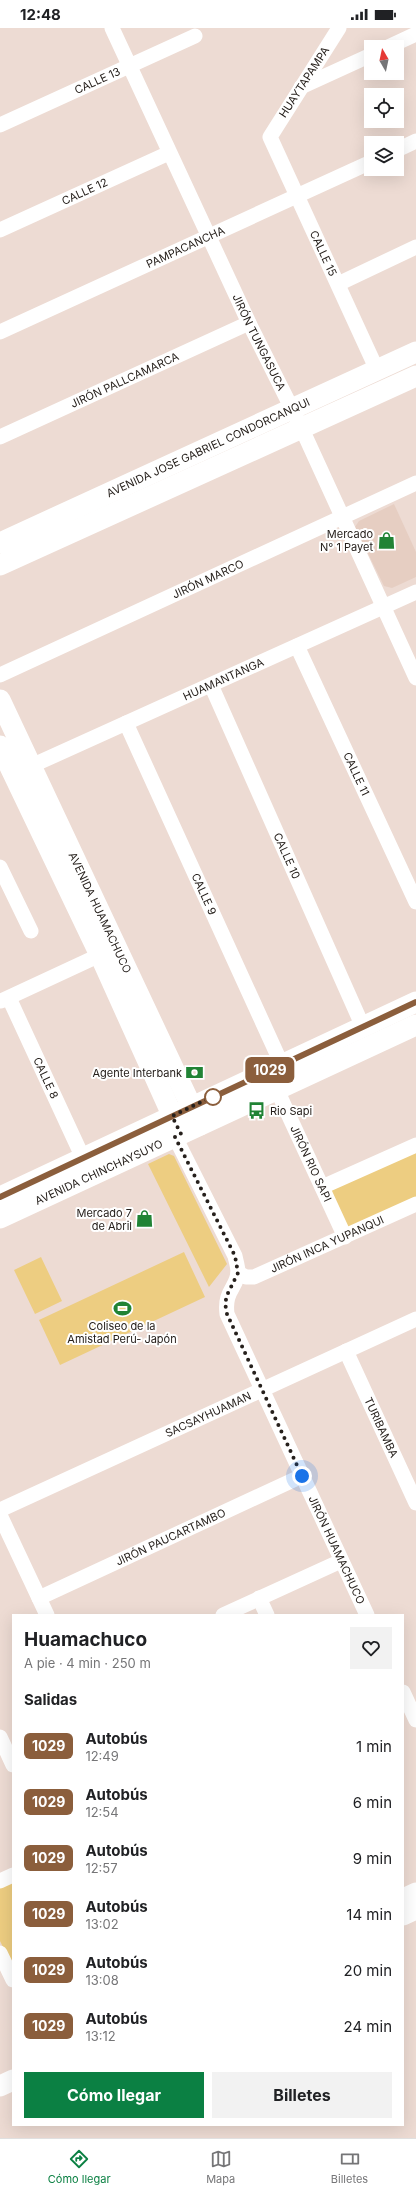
<!DOCTYPE html>
<html lang="es">
<head>
<meta charset="utf-8">
<style>
  :root { --surface:#fff; --page:#f2f2f2; --text:#202124; --muted:#757577; --line:#e0e0e0; --accent:#0b8043 }
  body { margin:0; font-family:Inter,sans-serif; background:var(--page); color:var(--text); height:100vh; display:flex; flex-direction:column; font-size:15px; white-space:nowrap }
  * { box-sizing:border-box; margin:0 }
  p { font-size:13px; color:var(--muted) }
  .icon { flex:none; width:22px; height:22px; fill:none; stroke:currentColor; stroke-width:2; stroke-linecap:round; stroke-linejoin:round }
  .map { position:relative; flex:1; overflow:hidden }
  .side { position:absolute; left:12px; top:1586px; width:392px; height:512px; display:flex; flex-direction:column; background:var(--surface); border-radius:0px; box-shadow:0 4px 16px #0002 }
  .side>* { flex:none }
  .badge { padding:0 8px; border-radius:6px; font-size:14px; line-height:26px }
  .needle { width:26px; rotate:351deg }
  .buttons { position:absolute; left:364px; top:12px; display:grid; gap:8px }
  .buttons a { display:grid; place-items:center; width:40px; height:40px; border-radius:0px; background:var(--surface); box-shadow:0 4px 16px #0002; font-size:20px }
  .you { position:absolute; width:20px; height:20px; margin:-10px; border:3px solid #fff; border-radius:50%; background:#1a73e8; box-shadow:0 0 0 6px #1a73e833 }
  .map>.badge { position:absolute; translate:-50% -50%; box-shadow:0 0 0 2px #fff }
  h2 { padding:0 12px; font-size:15px; line-height:36px }
  .round { display:grid; place-items:center; flex:none; width:42px; height:42px; border-radius:0px; background:var(--page) }
  .headline { display:flex; align-items:center; justify-content:space-between; height:68px; padding:0 12px }
  h1 { font-size:19px; font-weight:700; line-height:30px }
  .action { display:flex; gap:8px; margin-top:auto; padding:8px 12px }
  .action a { flex:1; height:46px; border-radius:0px; background:var(--accent); color:#fff; font-size:16px; font-weight:700; line-height:46px; text-align:center }
  .action a+a { background:var(--page); color:var(--text) }
  ul { padding:0; list-style:none }
  li { display:flex; align-items:center; gap:12px; height:56px; padding:0 12px }
  li div { flex:1 }
  li b { display:block; font-size:15px }
  li em { font-style:normal }
  li .badge { min-width:44px; font-weight:700; text-align:center }
  .status { display:flex; justify-content:space-between; align-items:center; height:28px; padding:0 20px; background:var(--surface); direction:ltr }
  .status svg { height:11px; fill:currentColor }
  .dock { display:flex; justify-content:space-around; align-items:center; height:56px; border-top:1px solid var(--line); background:var(--surface); font-size:11px; color:var(--muted) }
  .dock a { display:grid; justify-items:center; gap:2px }
  .dock .current { color:var(--accent) }
  .map>svg:first-child { display:block }
  .built { fill:#e6cec2 }
  .green { fill:#edcd81 }
  .lines { fill:none; stroke-linecap:round; stroke-linejoin:round }
  .street { stroke:#fff; stroke-width:15 }
  .secondary { stroke:#fff; stroke-width:21 }
  .line-casing { stroke:#fff; stroke-width:9 }
  .line { stroke:#8b5e3c; stroke-width:6 }
  .walk { stroke:#26201c; stroke-width:4; stroke-dasharray:0 7.2 }
  .stop-dot { fill:#fff; stroke:#8b5e3c; stroke-width:2 }
  .labels { text-anchor:middle; dominant-baseline:central; stroke-width:4; stroke-linejoin:round; paint-order:stroke }
  .street-label { font-size:11px; fill:#26201c; stroke:#fff }
  .poi-label { font-size:11px; fill:#26201c; stroke:#fff; text-anchor:end }
</style>
</head>
<body>
<div class="status"><b>12:48</b><svg viewBox="0 0 49 12"><path d="M0 12V9h3v3zM5 12V6h3v6zM10 12V3h3v9zM15 12V0h3v12zM26 1h20v11H26zM47 4h2v5h-2z"/></svg></div>
<div class="map">
<svg width="416" height="2110" viewBox="0 0 416 2110">
  <rect width="100%" height="100%" fill="#eddbd3"/>
  <path class="built" d="M394,476L416,524V549L392,560L384,558L355,499L359,493Z"/>
  <path class="green" d="M416,1120V1173L347,1204L326,1160Z
    M169,1126L174,1128L227,1236L209,1259L148,1136Z
    M184,1224L205,1269L60,1337L39,1292Z
    M41,1229L62,1273L35,1286L14,1242Z
    M13,1852V1939L0,1913V1859Z"/>
  <g class="lines">
    <g class="street">
      <path id="s1" d="M112,0L249,295L302,401L416,650"/>
      <path id="s2" d="M339,0L270,109L377,342"/>
      <path d="M388,19L416,6"/>
      <path d="M301,59L371,27"/>
      <path id="s3" d="M0,97L195,8"/>
      <path d="M397,122L416,113"/>
      <path id="s4" d="M0,202L169,125"/>
      <path d="M338,256L416,219"/>
      <path id="s5" d="M0,304L371,134"/>
      <path id="s6" d="M0,409L249,295"/>
      <path id="s7" d="M297,618L416,874"/>
      <path id="s8" d="M0,647L416,455"/>
      <path id="s9" d="M211,657L363,999"/>
      <path id="s10" d="M126,695L282,1037"/>
      <path id="s11" d="M31,738L416,564"/>
      <path d="M0,839L31,903"/>
      <path id="s12" d="M9,970L83,1130"/>
      <path d="M1,973L100,927"/>
      <path id="s13" d="M277,1062L345,1209"/>
      <path id="s14" d="M175,1109L235,1228C236,1233 238,1239 238,1244C237,1260 224,1262 227,1286L367,1587"/>
      <path d="M322,1159L416,1117"/>
      <path id="s15" d="M238,1245L246,1249H254L416,1176"/>
      <path id="s16" d="M346,1323L416,1475"/>
      <path id="s17" d="M0,1482L416,1291"/>
      <path d="M0,1487L47,1587"/>
      <path id="s18" d="M39,1570L302,1448"/>
      <path d="M259,1570L267,1587"/>
      <path d="M223,1587L341,1533"/>
      <path d="M403,1664L416,1692"/>
      <path d="M0,1709L13,1737"/>
      <path d="M0,1853L13,1847"/>
      <path d="M0,1925L13,1952"/>
    </g>
    <g class="secondary">
      <path id="s19" d="M0,515L416,324"/>
      <path d="M0,537L416,348"/>
      <path id="s20" d="M0,672L200,1097"/>
      <path d="M0,718L100,927L178,1100"/>
      <path d="M0,1169L416,974"/>
      <path id="s21" d="M0,1190L416,997"/>
      <path d="M403,1871L416,1865"/>
      <path d="M403,1887L416,1881"/>
      <path d="M0,2058L13,2052"/>
    </g>
  </g>
  <g class="lines">
    <defs>
      <path id="line" d="M0,1169L416,974"/>
    </defs>
    <use href="#line" class="line-casing"/>
    <use href="#line" class="line"/>
    <path class="walk" d="M213,1069L216,1067L172,1088L181,1106L175,1109L235,1228L238,1245L228,1265L225,1275L227,1286L302,1448"/>
  </g>
  <defs>
    <symbol id="shop-bare" viewBox="-9 -9 18 18"><path d="M-5-2.5h2.3a2.7 3.5 0 0 1 5.4 0H5L5.5 6h-11ZM-1.5-2.5h3a1.5 2.3 0 0 0-3 0Z" fill="#218335" stroke="#fff" stroke-width="2.5" paint-order="stroke"/></symbol>
    <symbol id="bank-bare" viewBox="-9 -9 18 18"><path d="M-6-4H6V4H-6ZM0-2.3a2.3 2.3 0 1 0 0 4.6a2.3 2.3 0 1 0 0-4.6Z" fill="#218335" stroke="#fff" stroke-width="2.5" paint-order="stroke"/></symbol>
    <symbol id="bus-bare" viewBox="-9 -9 18 18"><path d="M-5-6H5V4H4V6H2V4H-2V6H-4V4H-5ZM-3.5-4V0h7V-4ZM-3.5 1.2v1.5H-2V1.2ZM2 1.2v1.5H3.5V1.2Z" fill="#218335" stroke="#fff" stroke-width="2.5" paint-order="stroke"/></symbol>
    <symbol id="stadium-bare" viewBox="-9 -9 18 18"><path d="M0-5a6.5 5 0 1 0 0 10a6.5 5 0 1 0 0-10ZM-3.5-1.8h7v3.6h-7Z" fill="#218335" stroke="#fff" stroke-width="2.5" paint-order="stroke"/></symbol>
  </defs>
  <g fill-rule="evenodd">
    <use href="#shop-bare" x="374" y="500" width="25" height="25"/>
    <use href="#bank-bare" x="182" y="1032" width="25" height="25"/>
    <use href="#bus-bare" x="244" y="1070" width="25" height="25"/>
    <use href="#shop-bare" x="132" y="1178" width="25" height="25"/>
    <use href="#stadium-bare" x="110" y="1268" width="25" height="25"/>
  </g>
  <circle class="stop-dot" cx="213" cy="1069" r="8"/>
  <g class="labels">
    <g class="street-label">
      <text stroke="none"><textPath href="#s3" startOffset="107">CALLE 13</textPath></text>
      <text transform="translate(304 54) rotate(-57)">HUAYTAPAMPA</text>
      <text stroke="none"><textPath href="#s4" startOffset="93">CALLE 12</textPath></text>
      <text stroke="none"><textPath href="#s5" startOffset="204">PAMPACANCHA</textPath></text>
      <text stroke="none"><textPath href="#s2" startOffset="257">CALLE 15</textPath></text>
      <text stroke="none"><textPath href="#s1" startOffset="347">JIRÓN TUNGASUCA</textPath></text>
      <text stroke="none"><textPath href="#s6" startOffset="137">JIRÓN PALLCAMARCA</textPath></text>
      <text stroke="none"><textPath href="#s19" startOffset="229">AVENIDA JOSE GABRIEL CONDORCANQUI</textPath></text>
      <text stroke="none"><textPath href="#s8" startOffset="229">JIRÓN MARCO</textPath></text>
      <text stroke="none"><textPath href="#s11" startOffset="211">HUAMANTANGA</textPath></text>
      <text stroke="none"><textPath href="#s7" startOffset="141">CALLE 11</textPath></text>
      <text stroke="none"><textPath href="#s9" startOffset="187">CALLE 10</textPath></text>
      <text stroke="none"><textPath href="#s10" startOffset="188">CALLE 9</textPath></text>
      <text stroke="none"><textPath href="#s20" startOffset="235">AVENIDA HUAMACHUCO</textPath></text>
      <text stroke="none"><textPath href="#s12" startOffset="88">CALLE 8</textPath></text>
      <text stroke="none"><textPath href="#s13" startOffset="81">JIRÓN RIO SAPI</textPath></text>
      <text stroke="none"><textPath href="#s21" startOffset="109">AVENIDA CHINCHAYSUYO</textPath></text>
      <text stroke="none"><textPath href="#s15" startOffset="97">JIRÓN INCA YUPANQUI</textPath></text>
      <text stroke="none"><textPath href="#s17" startOffset="229">SACSAYHUAMAN</textPath></text>
      <text stroke="none"><textPath href="#s16" startOffset="84">TURIBAMBA</textPath></text>
      <text stroke="none"><textPath href="#s18" startOffset="145">JIRÓN PAUCARTAMBO</textPath></text>
      <text stroke="none"><textPath href="#s14" startOffset="454">JIRÓN HUAMACHUCO</textPath></text>
    </g>
    <g class="poi-label">
      <text x="373" y="506">Mercado<tspan x="373" dy="13">N° 1 Payet</tspan></text>
      <text x="182" y="1045">Agente Interbank</text>
      <text x="270" y="1083" text-anchor="start">Rio Sapi</text>
      <text x="132" y="1185">Mercado 7<tspan x="132" dy="13">de Abril</tspan></text>
      <text x="122" y="1298" text-anchor="middle">Coliseo de la<tspan x="122" dy="13">Amistad Perú- Japón</tspan></text>
    </g>
  </g>
</svg>
<div class="buttons">
<a><svg class="needle" viewBox="-14 -14 28 28"><path d="M0-13l5 13h-10z" fill="#e53935"/><path d="M0 13l5-13h-10z" fill="#757577"/></svg></a>
<a><svg class="icon" aria-label="locate" viewBox="0 0 24 24"><circle cx="12" cy="12" r="6"/><path d="M12 2v4M12 18v4M2 12h4M18 12h4"/></svg></a>
<a><svg class="icon" aria-label="layers" viewBox="0 0 24 24"><path d="M12 4l9 5-9 5-9-5zM3 14l9 5 9-5"/></svg></a>
</div>
<div class="you" style="left:302px;top:1448px"></div>
<b class="badge" style="left:270px;top:1042px;background:#8b5e3c;color:#fff">1029</b>
<section class="side">
<div class="headline"><div><h1>Huamachuco</h1><p>A pie · 4 min · 250 m</p></div><a class="round"><svg class="icon" aria-label="heart" viewBox="0 0 24 24"><path d="M12 20l-8-8c-3-5 5-10 8-4 3-6 11-1 8 4z"/></svg></a></div>
<h2>Salidas</h2>
<ul>
<li><span class="badge" style="background:#8b5e3c;color:#fff">1029</span><div><b>Autobús</b><p>12:49</p></div><em>1 min</em></li>
<li><span class="badge" style="background:#8b5e3c;color:#fff">1029</span><div><b>Autobús</b><p>12:54</p></div><em>6 min</em></li>
<li><span class="badge" style="background:#8b5e3c;color:#fff">1029</span><div><b>Autobús</b><p>12:57</p></div><em>9 min</em></li>
<li><span class="badge" style="background:#8b5e3c;color:#fff">1029</span><div><b>Autobús</b><p>13:02</p></div><em>14 min</em></li>
<li><span class="badge" style="background:#8b5e3c;color:#fff">1029</span><div><b>Autobús</b><p>13:08</p></div><em>20 min</em></li>
<li><span class="badge" style="background:#8b5e3c;color:#fff">1029</span><div><b>Autobús</b><p>13:12</p></div><em>24 min</em></li>
</ul>
<div class="action"><a>Cómo llegar</a><a>Billetes</a></div>
</section>
</div>
<nav class="dock">
<a class="current"><svg class="icon" aria-label="directions" viewBox="0 0 24 24"><path d="M12 3l9 9-9 9-9-9zM9 14v-3h6M13 9l2 2-2 2"/></svg>Cómo llegar</a>
<a><svg class="icon" aria-label="map" viewBox="0 0 24 24"><path d="M3 6l6-2 6 2 6-2v14l-6 2-6-2-6 2zM9 4v14M15 6v14"/></svg>Mapa</a>
<a><svg class="icon" aria-label="tickets" viewBox="0 0 24 24"><path d="M3 7h18v10H3zM15 7v10"/></svg>Billetes</a>
</nav>
</body>
</html>
